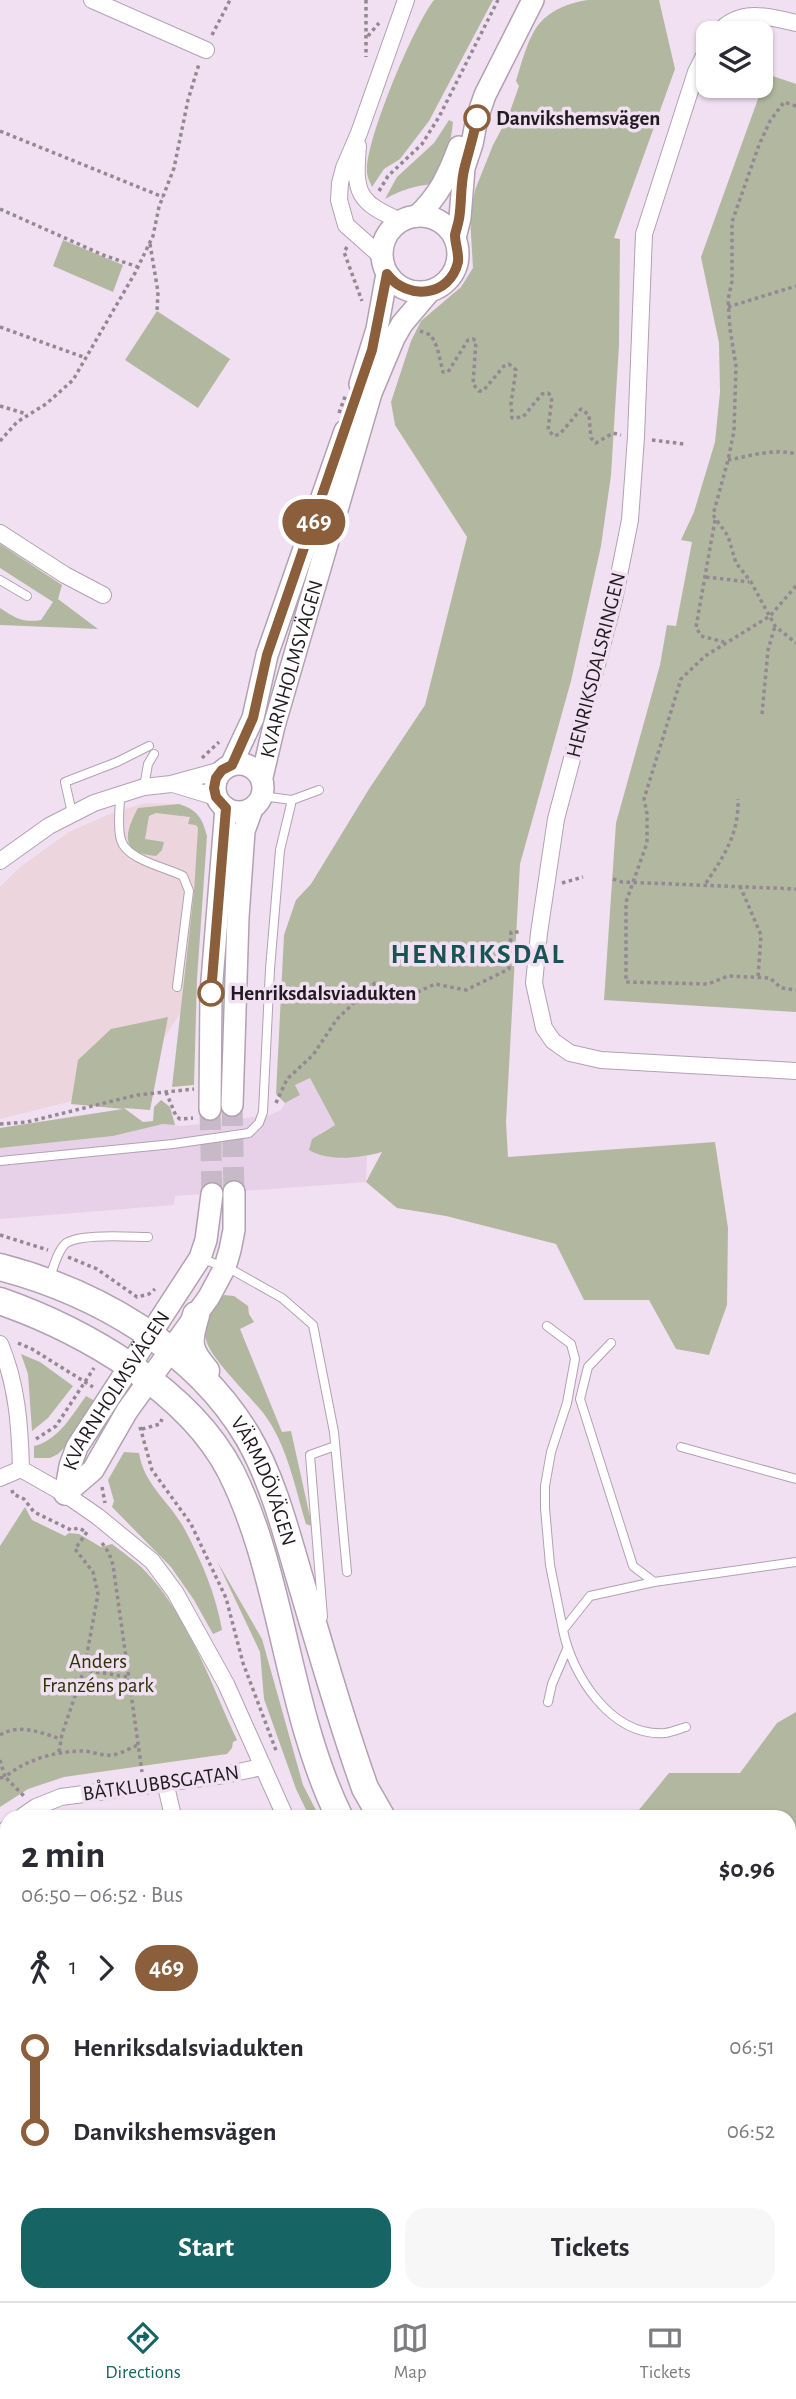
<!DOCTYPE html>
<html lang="en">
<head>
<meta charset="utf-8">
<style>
  :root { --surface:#fff; --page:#f7f7f7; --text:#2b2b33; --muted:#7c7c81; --line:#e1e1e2; --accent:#166564 }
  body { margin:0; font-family:"Alegreya Sans",sans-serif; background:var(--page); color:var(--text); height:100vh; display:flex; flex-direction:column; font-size:26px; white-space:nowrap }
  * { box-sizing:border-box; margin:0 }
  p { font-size:23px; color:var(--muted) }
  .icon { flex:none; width:38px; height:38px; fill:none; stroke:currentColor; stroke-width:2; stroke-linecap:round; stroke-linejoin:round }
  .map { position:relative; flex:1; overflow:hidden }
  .drawer { position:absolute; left:0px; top:1810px; width:796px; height:492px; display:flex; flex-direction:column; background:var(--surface); border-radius:21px 21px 0 0; box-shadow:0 2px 5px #0004 }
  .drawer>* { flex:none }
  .badge { padding:0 14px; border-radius:23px; font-size:24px; line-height:46px }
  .controls { position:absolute; left:696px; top:21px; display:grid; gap:14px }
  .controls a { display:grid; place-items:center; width:77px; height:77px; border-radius:14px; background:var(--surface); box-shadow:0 2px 5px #0004; font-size:35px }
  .map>.badge { position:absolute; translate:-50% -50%; box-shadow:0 0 0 4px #fff }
  .legs { display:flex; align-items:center; gap:10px; height:77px; padding:0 21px; font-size:23px }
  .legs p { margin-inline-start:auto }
  .head { display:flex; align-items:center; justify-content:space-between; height:119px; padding:0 21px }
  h1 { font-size:38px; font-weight:700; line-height:52px }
  .cta { display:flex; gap:14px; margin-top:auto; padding:14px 21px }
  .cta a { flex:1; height:80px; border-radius:21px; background:var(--accent); color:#fff; font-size:28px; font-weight:700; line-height:80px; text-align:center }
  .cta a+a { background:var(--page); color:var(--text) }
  ul { padding:0 21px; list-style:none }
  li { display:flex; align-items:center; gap:24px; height:84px; font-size:26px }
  li i { display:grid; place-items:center; width:10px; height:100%; margin:0 9px; background:currentColor }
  li i::after { content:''; width:18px; height:18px; margin:-9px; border:5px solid; border-radius:50%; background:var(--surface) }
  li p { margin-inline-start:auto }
  li:first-child i { background:linear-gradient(#0000 50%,currentColor 0) }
  li:last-child i { background:linear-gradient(currentColor 50%,#0000 0) }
  .dock { display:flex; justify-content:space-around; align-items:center; height:98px; border-top:2px solid var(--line); background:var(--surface); font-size:19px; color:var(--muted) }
  .dock a { display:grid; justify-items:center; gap:4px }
  .dock .current { color:var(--accent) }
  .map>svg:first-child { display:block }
  .commercial { fill:#edd5de }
  .built { fill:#e7d1e9 }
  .green { fill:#b1b89f }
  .water { fill:#a4b3cd; stroke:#7d8599; stroke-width:2 }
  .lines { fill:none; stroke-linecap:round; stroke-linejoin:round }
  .tertiary-tunnel { stroke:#c7b9c7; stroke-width:21; stroke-dasharray:21 10; stroke-linecap:butt }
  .service-casing { stroke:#b1a1b1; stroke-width:10 }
  .minor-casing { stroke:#b1a1b1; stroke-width:18 }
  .tertiary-casing { stroke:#b1a1b1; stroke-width:24 }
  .primary-casing { stroke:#b1a1b1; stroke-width:29 }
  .path { stroke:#948894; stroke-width:3.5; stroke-dasharray:3.5 3.5; stroke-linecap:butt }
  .service { stroke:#fff; stroke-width:8 }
  .minor { stroke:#fff; stroke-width:16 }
  .tertiary { stroke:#fff; stroke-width:21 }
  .primary { stroke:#fff; stroke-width:26 }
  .line-1-casing { stroke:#fff; stroke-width:16 }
  .line-1 { stroke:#8b5e3c; stroke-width:10 }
  .stop-1-dot { fill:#fff; stroke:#8b5e3c; stroke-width:3.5 }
  .labels { text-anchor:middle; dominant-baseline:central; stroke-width:7; stroke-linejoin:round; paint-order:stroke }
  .stop-label { font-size:21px; font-weight:bold; fill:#211b21; stroke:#f1e0f1; text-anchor:start }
  .street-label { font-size:21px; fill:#211b21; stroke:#f1e0f1 }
  .park-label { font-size:21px; fill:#2b3402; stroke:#f1e0f1 }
  .district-label { font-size:28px; font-weight:bold; letter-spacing:2px; fill:#185453; stroke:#f1e0f1 }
</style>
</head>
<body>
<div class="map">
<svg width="796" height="2301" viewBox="0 0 796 2301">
  <rect width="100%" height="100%" fill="#f1e0f1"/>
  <path class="commercial" d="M146,803L176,804L195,812L202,827L183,1009L133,1086L0,1119V887L20,867L69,832L112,813Z"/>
  <path class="built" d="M310,1078L335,1125L320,1133L328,1157L367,1156L366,1182L175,1196L174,1205L0,1219V1148L113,1136L163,1124L183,1126L270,1115L281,1110L285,1103L300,1095L295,1085Z"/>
  <path class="green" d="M434,0H493L429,121L400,159L384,169L372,187C370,182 367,177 367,172C365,141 414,25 434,0Z
    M588,0H659L675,69L614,238L620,239L619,345L611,475L601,546L571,681L520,864L506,1122L508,1157L715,1142L728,1228L727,1305L709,1355L676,1349L649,1300H584L556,1244L446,1216L397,1208L366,1182L382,1152C360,1158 329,1162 309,1150L312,1139L335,1125L310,1078L295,1085L300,1095L285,1103L276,1094L284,935L296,900L311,884L369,789L425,705L467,537L395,425L391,402L411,341L421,321L461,287L473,268L470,217L475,190L493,145L508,117L519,86L516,81C521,65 528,37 539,24C550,10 571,2 588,0Z
    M767,74L796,84V1012L604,1000L616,823L660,665L667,625L676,626L692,542L681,540L694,512L715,442L720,392L719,343L701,257Z
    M449,120L453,122C451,144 445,163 435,184C417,185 401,190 385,199L397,177L434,143Z
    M63,240L123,265L113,292L53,266Z
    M157,311L230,359L198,408L125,360Z
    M0,544L62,585L58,599L98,629L0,625V608C15,618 23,623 41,620L53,602L0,568Z
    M179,804C197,810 202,817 207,836L197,979L194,1085L172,1087L194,892L198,828L196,825L188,824L190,817L156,813L149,816L145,839L164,842L162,850L156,856C120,853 124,834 138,808Z
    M168,1017L150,1110L124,1108L143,1122L153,1121L154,1107L161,1100L170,1107L175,1125L163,1124L113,1136L0,1148V1128L123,1109L71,1104L78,1060L111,1029Z
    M224,1295L234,1296L248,1306L249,1314L254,1322L240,1329L282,1432L291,1431L312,1526L306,1524C295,1487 287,1445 264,1414C250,1396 214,1362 207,1343C200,1323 212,1310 224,1295Z
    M21,1354L40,1362L73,1386L48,1418L32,1431L28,1374Z
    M86,1396L95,1401L65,1447L58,1454L50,1458H34V1446C59,1440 72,1415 86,1396Z
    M124,1452L139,1453C144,1485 169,1501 184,1528C201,1560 216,1594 222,1630L213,1634L194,1600L171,1567L112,1507L114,1501L108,1480Z
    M25,1507L32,1520L65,1536L69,1533L79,1534L101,1547L112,1544C123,1553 136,1561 145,1571C188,1615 211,1684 237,1740L233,1742L232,1748L227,1754L64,1777L28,1789L0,1807V1546Z
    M217,1561L262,1639L303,1785L319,1816H309L296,1789L264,1699L260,1652Z
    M796,1712V1889L789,1893V1816H634L669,1773H740L777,1723Z"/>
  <path class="water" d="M0,2248L7,2257V2294H37L42,2301H0Z"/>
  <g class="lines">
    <path class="tertiary-tunnel" d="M232,1105L234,1192
      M210,1109L212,1194"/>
    <defs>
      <path id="service" d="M0,580L27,596
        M144,787L148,764L154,754
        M120,795C120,809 117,827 121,840C127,860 165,867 183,876L189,891L177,987
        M262,796L292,800L319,790
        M72,813L65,782L117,762L149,746
        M0,1161L173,1144L249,1133L259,1123L263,1112L270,969L280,850L292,800
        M203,1259L234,1271L282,1298L313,1325L334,1432L347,1572
        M49,1280C53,1269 57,1252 65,1244C78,1233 130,1237 148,1237
        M547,1326L571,1344L575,1359L567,1403L551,1452L545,1486V1508L550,1565L563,1630
        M611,1343L588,1367L580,1399L633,1566L654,1582L796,1562
        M681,1447L796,1479
        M654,1582L590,1596L563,1630C572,1675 611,1737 665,1733C672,1732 679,1729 686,1727
        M323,1617L310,1455L335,1446
        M548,1702L552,1684L567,1649"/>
      <path id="minor" d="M92,0L206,50
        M718,33C739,8 768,16 796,23
        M709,46L696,72L644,234L636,437L630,520L614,600L556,819L539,933L534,983L544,1028L553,1041L570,1053L601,1060L796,1071
        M358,146C354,193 357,202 401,221
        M382,257L346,225L339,200L340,183L344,168L359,133L406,0
        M0,533L65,575L103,595
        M173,784L216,797
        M0,861L49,826L94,803L144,787L171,784L222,770
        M0,1344C17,1384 20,1426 21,1469
        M21,1469L65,1494L97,1516L152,1561L175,1592L226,1684L285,1816
        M0,1478L21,1469
        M165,1782L173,1816
        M23,1816L36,1807L61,1797L224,1775L262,1767
        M0,1834L7,1829
        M789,2096L796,2093
        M789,2179L796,2174
        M0,2222L7,2231
        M56,2294L62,2301
        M464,2294L469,2301
        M735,2294L740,2301
        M338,2301L347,2294"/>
      <g id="tertiary">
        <circle cx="420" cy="254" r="38"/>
        <path d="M417,216C439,196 449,174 459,147"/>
        <path d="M455,238L460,218L464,168L472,144L477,118L485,95L533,0"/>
        <path d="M360,384L377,329L387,274"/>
        <circle cx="239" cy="788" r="24"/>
        <path d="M231,765L253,718L267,655L345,431"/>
        <path id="s1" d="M262,777L274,726L371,393L394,338L402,324L429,292"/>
        <path d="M232,1105L238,917L244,831L252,809"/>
        <path d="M210,1109L211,993L226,808"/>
        <path d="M65,1494L93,1470L127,1411L209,1297L225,1267L230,1250L234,1230V1192"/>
        <path id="s2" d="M65,1494L70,1466L77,1447L200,1258L206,1240L212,1194"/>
      </g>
      <g id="primary">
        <path id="s3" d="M0,1267C96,1292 196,1349 248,1437C274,1482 287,1536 302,1586C322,1653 341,1721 365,1788L381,1816"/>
        <path d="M0,1301C83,1330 189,1390 231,1472C254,1518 267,1568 279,1618C295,1685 309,1754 339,1816"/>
        <path d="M196,1315C188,1342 187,1349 206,1371"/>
        <path d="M789,1953L796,1950"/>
        <path d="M789,1988L796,1985"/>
      </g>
    </defs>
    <use href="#service" class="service-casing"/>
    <use href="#minor" class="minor-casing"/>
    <use href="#tertiary" class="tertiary-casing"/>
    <use href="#primary" class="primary-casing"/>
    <path class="path" d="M366,0V57
      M212,35L230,0
      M368,36L379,23
      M796,106L784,102L770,121L759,145L732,222V281L728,300L730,329L736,366L734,431L728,460L713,515L728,536L736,563L751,582L775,626L796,643
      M0,131L163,197
      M379,191L388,176L422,144L439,117L498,0
      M0,209L103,255L138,267
      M150,244L158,292L157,311
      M347,247L344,252L362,301
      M728,307L796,286
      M0,327L86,358
      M420,331L431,335L437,347L443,372H448L468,340L473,339L476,341L473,384L479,391H483L504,366L509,364L516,370L511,403L512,418L523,417L542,394L548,393L552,397L548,430L554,436L560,434L581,409L589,415L591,438L596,443L613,433L621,435
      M0,406L27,414
      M339,413L346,394
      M652,440L684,444
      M0,441L17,422L46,404L73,380L135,273L153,236L159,207L174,168L188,100L199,64
      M728,460C750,456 774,448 796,454
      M715,520L696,627L701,636L724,642
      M706,577L749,582
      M796,586L770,616L705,656L681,679L644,799L647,814V843L626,902V982L708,984L728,976L770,978L781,988L796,990
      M762,714L768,650L775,626
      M202,758L219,742
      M613,879L622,882L796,889
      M562,883L583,877
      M706,883C724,856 739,834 738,799
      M740,886L761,935L758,978
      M166,1092L176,1116L180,1119L193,1118
      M276,1103L287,1079L313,1055L337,1019L375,983L409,996L435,984L466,990L509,969L511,932H522
      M0,1124L27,1122L137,1095L194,1089
      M0,1235L48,1250
      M68,1257L97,1269L137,1297L149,1294L155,1289
      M18,1343L32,1349L93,1387
      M140,1427L152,1470L191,1524L226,1598L243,1663L277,1753
      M142,1429L160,1424L162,1419
      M36,1439L56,1426L94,1368
      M102,1487L105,1503
      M12,1490L13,1494L24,1499L34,1512L71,1530L78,1528L87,1532L75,1549L93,1572L98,1594L84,1670
      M102,1543L109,1553L113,1565L142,1772
      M0,1735C20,1723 41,1733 61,1739
      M59,1752L62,1734L84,1670L128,1677
      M0,1760L5,1777C27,1759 56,1751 84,1751C93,1752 102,1756 112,1755C121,1754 130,1748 138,1745
      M0,1778L5,1777L24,1796
      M0,1958L7,1953
      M0,1962L7,1971
      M0,2056L7,2050
      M789,2077L796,2073
      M789,2198L796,2206
      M250,2294L255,2301
      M591,2294L596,2301
      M618,2294L623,2301
      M141,2301L150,2294
      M192,2301L201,2294
      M511,2301L522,2294
      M602,2301L611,2294
      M615,2301H616
      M631,2301L639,2294
      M781,2301L796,2290"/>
    <use href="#service" class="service"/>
    <use href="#minor" class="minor"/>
    <use href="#tertiary" class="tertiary"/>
    <use href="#primary" class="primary"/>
  </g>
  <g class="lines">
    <defs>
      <path id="line-1" d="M211,993L226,808L216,797L214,788L216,778L222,770L232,765L253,718L267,655L372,350L387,274C407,301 450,297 458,262C459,252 455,244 455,235C456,230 458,225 459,219C462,202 460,183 465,166C469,150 474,135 477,118"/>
    </defs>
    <use href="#line-1" class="line-1-casing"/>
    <use href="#line-1" class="line-1"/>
  </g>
  <g class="stop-1-dot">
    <circle cx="477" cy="118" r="12"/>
    <circle cx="211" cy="993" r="12"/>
  </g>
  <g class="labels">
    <g class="stop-label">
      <text x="496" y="118">Danvikshemsvägen</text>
      <text x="230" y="993">Henriksdalsviadukten</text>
    </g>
    <g class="street-label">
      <text transform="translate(596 665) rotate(-76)">HENRIKSDALSRINGEN</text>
      <text stroke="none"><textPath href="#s1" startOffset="112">KVARNHOLMSVÄGEN</textPath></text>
      <text stroke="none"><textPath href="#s2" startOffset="117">KVARNHOLMSVÄGEN</textPath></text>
      <text stroke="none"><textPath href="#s3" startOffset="355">VÄRMDÖVÄGEN</textPath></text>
      <text transform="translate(161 1783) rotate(-8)">BÅTKLUBBSGATAN</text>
    </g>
    <g class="park-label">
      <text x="98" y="1661">Anders<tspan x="98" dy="24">Franzéns park</tspan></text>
    </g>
    <g class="district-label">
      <text x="478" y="955">HENRIKSDAL</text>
    </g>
  </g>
</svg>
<div class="controls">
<a><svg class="icon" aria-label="layers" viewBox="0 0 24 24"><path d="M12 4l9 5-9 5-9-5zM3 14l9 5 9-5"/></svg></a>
</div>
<b class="badge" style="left:314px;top:522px;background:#8b5e3c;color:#fff">469</b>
<section class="drawer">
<div class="head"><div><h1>2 min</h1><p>06:50 – 06:52 · Bus</p></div><b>$0.96</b></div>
<div class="legs"><svg class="icon" aria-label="walk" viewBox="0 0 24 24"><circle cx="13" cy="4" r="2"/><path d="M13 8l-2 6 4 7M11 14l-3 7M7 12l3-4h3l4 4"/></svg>1<svg class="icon" aria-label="forward" viewBox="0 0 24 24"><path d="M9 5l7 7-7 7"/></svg><b class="badge" style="background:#8b5e3c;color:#fff">469</b></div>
<ul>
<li><i style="color:#8b5e3c"></i><b>Henriksdalsviadukten</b><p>06:51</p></li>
<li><i style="color:#8b5e3c"></i><b>Danvikshemsvägen</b><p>06:52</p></li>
</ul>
<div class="cta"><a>Start</a><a>Tickets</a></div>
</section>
</div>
<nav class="dock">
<a class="current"><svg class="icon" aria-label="directions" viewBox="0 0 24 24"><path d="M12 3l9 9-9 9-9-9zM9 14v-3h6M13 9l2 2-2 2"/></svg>Directions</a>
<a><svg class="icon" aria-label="map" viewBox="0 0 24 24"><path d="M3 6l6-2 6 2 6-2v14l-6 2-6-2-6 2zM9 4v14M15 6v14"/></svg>Map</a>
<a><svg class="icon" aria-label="tickets" viewBox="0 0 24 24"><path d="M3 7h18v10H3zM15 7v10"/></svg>Tickets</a>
</nav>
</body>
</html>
